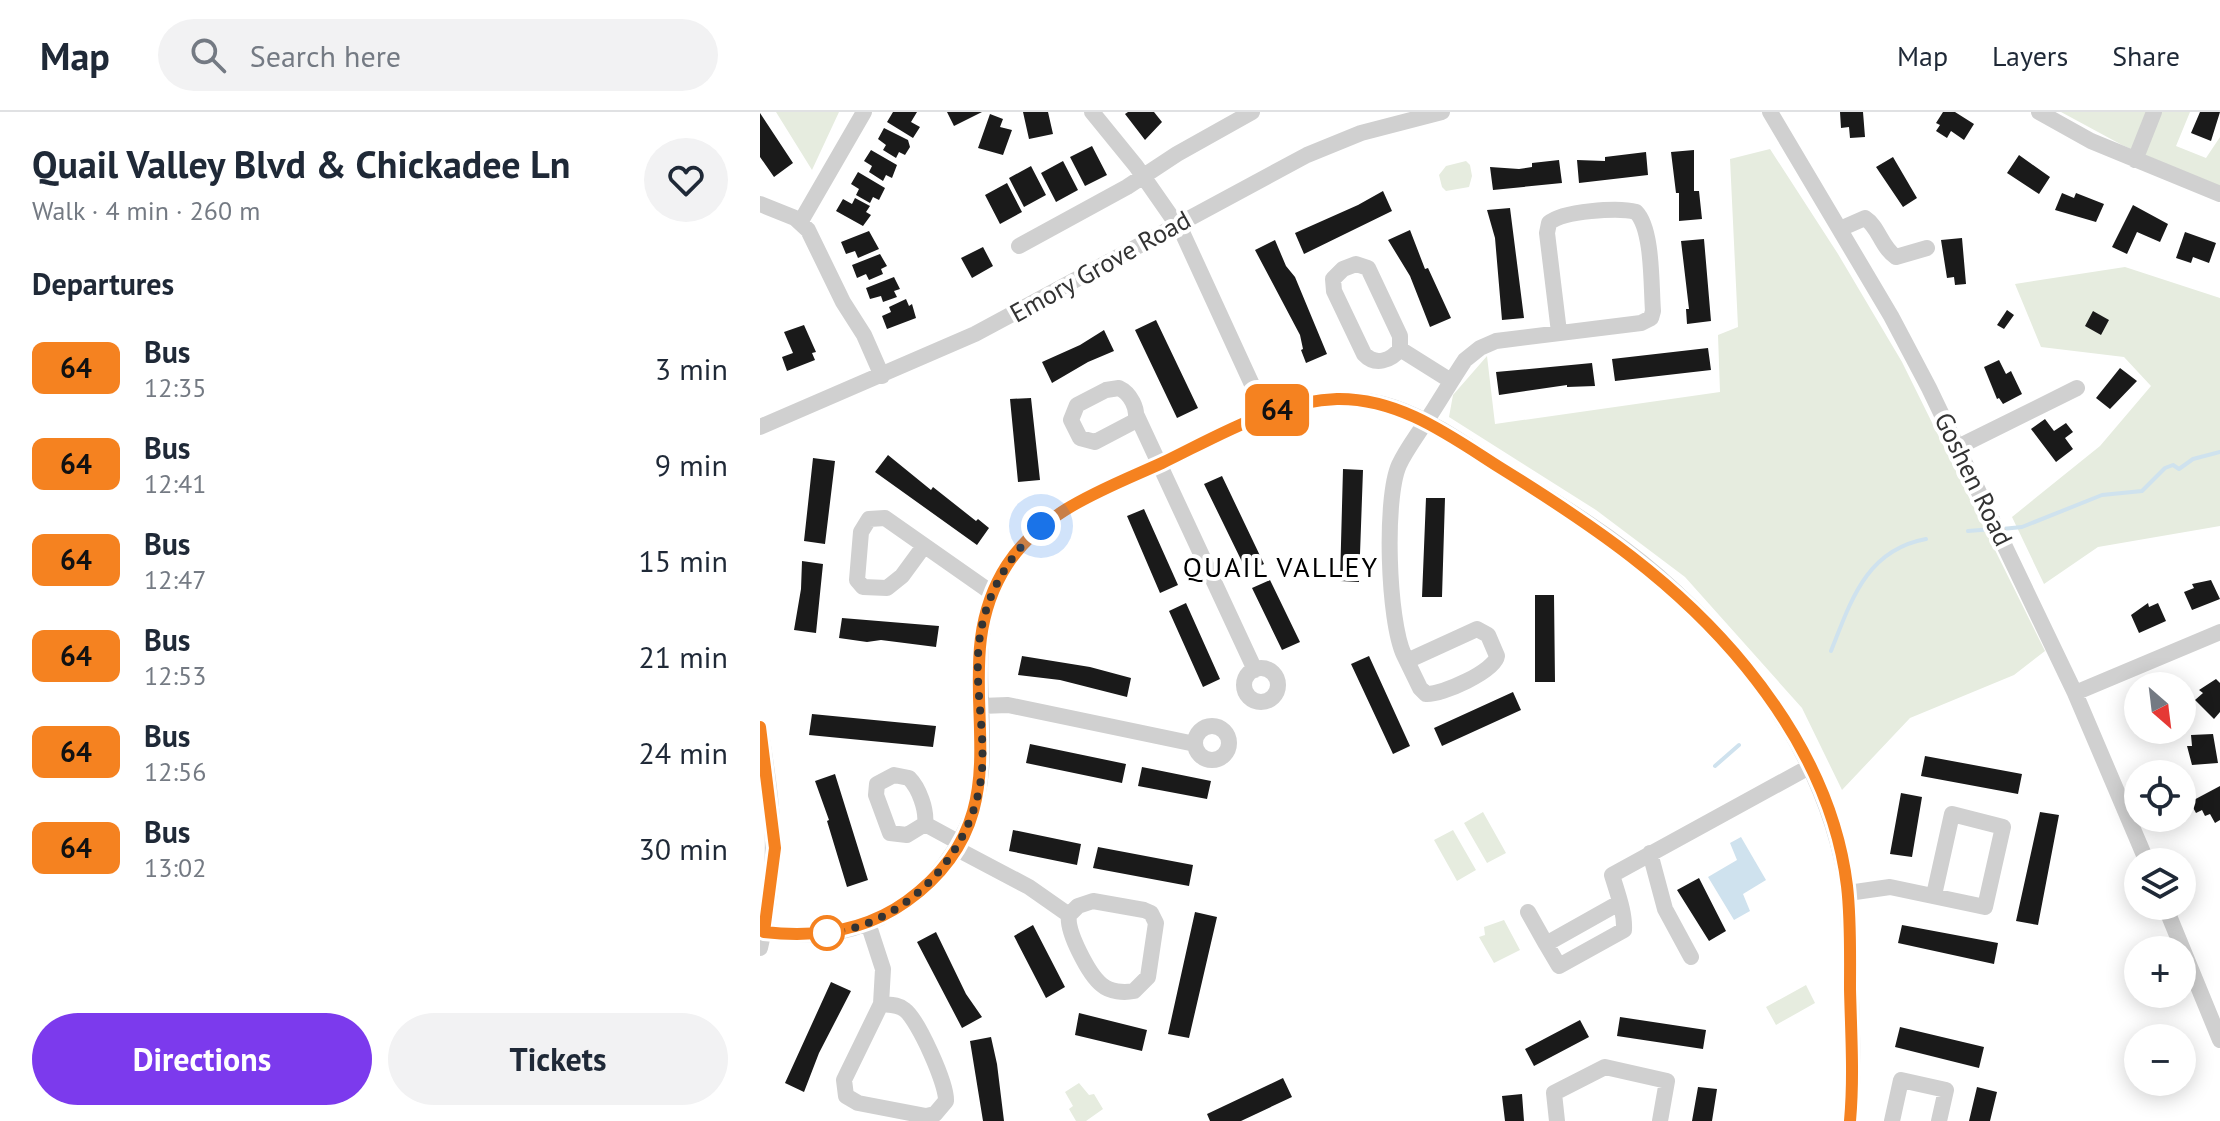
<!DOCTYPE html>
<html lang="en">
<head>
<meta charset="utf-8">
<style>
  :root { --surface:#fff; --page:#f2f2f3; --text:#1f2937; --muted:#747a83; --line:#e0e1e3; --accent:#7c3aed }
  body { margin:0; font-family:"PT Sans",sans-serif; background:var(--page); color:var(--text); height:100vh; display:flex; flex-direction:column; font-size:30px; white-space:nowrap }
  * { box-sizing:border-box; margin:0 }
  p { font-size:26px; color:var(--muted) }
  .icon { flex:none; width:44px; height:44px; fill:none; stroke:currentColor; stroke-width:2; stroke-linecap:round; stroke-linejoin:round }
  .map { position:relative; flex:1; overflow:hidden }
  .side { display:flex; flex-direction:column; background:var(--surface); width:760px }
  .side>* { flex:none }
  .badge { padding:0 16px; border-radius:12px; font-size:28px; line-height:52px }
  .needle { width:52px; rotate:152deg }
  .buttons { position:absolute; left:1364px; top:560px; display:grid; gap:16px }
  .buttons a { display:grid; place-items:center; width:72px; height:72px; border-radius:50%; background:var(--surface); box-shadow:0 4px 20px #0003; font-size:40px }
  .you { position:absolute; width:40px; height:40px; margin:-20px; border:6px solid #fff; border-radius:50%; background:#1a73e8; box-shadow:0 0 0 12px #1a73e833 }
  .map>.badge { position:absolute; translate:-50% -50%; box-shadow:0 0 0 4px #fff }
  h2 { padding:0 32px; font-size:30px; line-height:72px }
  .round { display:grid; place-items:center; flex:none; width:84px; height:84px; border-radius:42px; background:var(--page) }
  .overview { display:flex; align-items:center; justify-content:space-between; height:136px; padding:0 32px }
  h1 { font-size:38px; font-weight:700; line-height:60px }
  .button { display:flex; gap:16px; margin-top:auto; padding:16px 32px }
  .button a { flex:1; height:92px; border-radius:48px; background:var(--accent); color:#fff; font-size:32px; font-weight:700; line-height:92px; text-align:center }
  .button a+a { background:var(--page); color:var(--text) }
  ul { padding:0; list-style:none }
  li { display:flex; align-items:center; gap:24px; height:96px; padding:0 32px }
  li div { flex:1 }
  li b { display:block; font-size:30px }
  li em { font-style:normal }
  li .badge { min-width:88px; font-weight:700; text-align:center }
  header { display:flex; align-items:center; gap:48px; box-sizing:border-box; height:112px; padding:0 40px; background:var(--surface); border-bottom:2px solid var(--line) }
  header strong { font-size:38px }
  nav { display:flex; gap:44px; margin-inline-start:auto; font-size:28px }
  .search { width:560px; height:72px; background:var(--page); display:flex; align-items:center; gap:20px; box-sizing:border-box; padding:0 28px; border-radius:44px; color:var(--muted); font-size:30px }
  main { display:flex; flex:1; min-height:0 }
  .map>svg:first-child { display:block }
  .green { fill:#e6ecdf }
  .water { fill:#cfe2ee }
  .lines { fill:none; stroke-linecap:round; stroke-linejoin:round }
  .stream { stroke:#cfe2ee; stroke-width:4 }
  .building { fill:#1a1a1a }
  .minor { stroke:#d0d0d0; stroke-width:16 }
  .line-casing { stroke:#fff; stroke-width:18 }
  .line { stroke:#f58220; stroke-width:12 }
  .walk { stroke:#333; stroke-width:8; stroke-dasharray:0 14.4 }
  .stop-dot { fill:#fff; stroke:#f58220; stroke-width:4 }
  .labels { text-anchor:middle; dominant-baseline:central; stroke-width:8; stroke-linejoin:round; paint-order:stroke }
  .street-label { font-size:26px; fill:#333; stroke:#fff }
  .neighbourhood-label { font-size:28px; letter-spacing:2px; fill:#000; stroke:#fff }
</style>
</head>
<body>
<header>
<strong>Map</strong>
<div class="search"><svg class="icon" aria-label="search" viewBox="0 0 24 24"><circle cx="10" cy="10" r="6"/><path d="M15 15l6 6"/></svg>Search here</div>
<nav><a>Map</a><a>Layers</a><a>Share</a></nav>
</header>
<main>
<section class="side">
<div class="overview"><div><h1>Quail Valley Blvd &amp; Chickadee Ln</h1><p>Walk · 4 min · 260 m</p></div><a class="round"><svg class="icon" aria-label="heart" viewBox="0 0 24 24"><path d="M12 20l-8-8c-3-5 5-10 8-4 3-6 11-1 8 4z"/></svg></a></div>
<h2>Departures</h2>
<ul>
<li><span class="badge" style="background:#f58220;color:#111">64</span><div><b>Bus</b><p>12:35</p></div><em>3 min</em></li>
<li><span class="badge" style="background:#f58220;color:#111">64</span><div><b>Bus</b><p>12:41</p></div><em>9 min</em></li>
<li><span class="badge" style="background:#f58220;color:#111">64</span><div><b>Bus</b><p>12:47</p></div><em>15 min</em></li>
<li><span class="badge" style="background:#f58220;color:#111">64</span><div><b>Bus</b><p>12:53</p></div><em>21 min</em></li>
<li><span class="badge" style="background:#f58220;color:#111">64</span><div><b>Bus</b><p>12:56</p></div><em>24 min</em></li>
<li><span class="badge" style="background:#f58220;color:#111">64</span><div><b>Bus</b><p>13:02</p></div><em>30 min</em></li>
</ul>
<div class="button"><a>Directions</a><a>Tickets</a></div>
</section>
<div class="map">
<svg width="1460" height="1009" viewBox="0 0 1460 1009">
  <rect width="100%" height="100%" fill="#fff"/>
  <path class="green" d="M16,0H79L52,58Z
    M1301,0H1430L1416,34L1446,46L1460,25V75L1362,33Z
    M1010,37L1078,142L1142,250L1285,539L1254,563L1150,606L1082,678L1042,596L925,465L836,398L689,305L693,283L727,244L735,312L960,280L958,223L978,215L970,47Z
    M706,49L710,53L712,64L709,75L686,79L682,75L679,63L686,54Z
    M1365,155L1460,186V414L1338,435L1284,472L1252,405L1340,334L1391,274L1364,245L1281,235L1255,172Z
    M723,700L746,741L727,751L704,711Z
    M693,718L716,758L697,769L674,728Z
    M744,808L760,838L734,851L719,825L725,823L724,815Z
    M1046,873L1055,891L1016,913L1006,895Z
    M319,971L329,983L334,982L343,997L326,1009H316L309,997L313,994L305,980Z"/>
  <path class="water" d="M981,725L1006,768L983,782L990,799L974,808L948,765L977,748L970,731Z"/>
  <g class="lines">
    <path class="stream" d="M1242,417L1262,415L1342,383L1382,379L1405,356L1413,353L1419,357L1433,347L1460,340
      M1208,419L1233,417
      M1071,539C1091,489 1106,438 1166,427
      M955,654L979,633"/>
  </g>
  <path class="building" d="M133,0H157L151,10L160,15L153,26L127,10Z
    M187,0H222L194,14Z
    M263,0H288L293,22L269,27Z
    M368,0H394L402,10L385,28L365,2Z
    M1080,0H1103L1105,25L1090,26L1089,15L1081,16Z
    M1183,0H1195L1214,12L1204,28L1191,19L1187,26L1176,19L1180,13L1176,11Z
    M1440,0H1460L1451,29L1431,21Z
    M0,1L33,51L14,65L0,45Z
    M230,2L243,7L240,15L252,18L243,43L218,36Z
    M124,16L148,28L150,35L145,43L139,40L136,46L123,38L126,33L118,27Z
    M332,34L347,63L325,74L310,45Z
    M111,38L137,53L132,66L126,63L123,69L109,60L112,54L104,49Z
    M934,38V79H939L942,107L919,109V81H916L911,40Z
    M886,40L888,63L819,71L817,48L845,49V45Z
    M1259,43L1290,65L1279,82L1247,61Z
    M1133,45L1157,86L1143,95L1116,55Z
    M799,48L802,71L733,78L730,55L759,57L772,55V51Z
    M303,49L318,78L296,90L281,61Z
    M271,54L286,83L264,95L249,66Z
    M98,60L125,76L119,88L113,85L110,91L96,83L99,77L91,72Z
    M247,71L262,100L240,112L225,83Z
    M623,79L632,99L544,142L535,121L598,93Z
    M1302,81L1314,86L1316,81L1344,92L1336,110L1295,98Z
    M95,86L110,94L106,100L111,103L103,114L76,99L83,87L92,92Z
    M1373,93L1408,112L1400,130L1377,120L1367,142L1352,135Z
    M750,96L764,206L742,208L735,126L727,98Z
    M650,118L665,157L668,156L691,206L670,215L650,164L628,128Z
    M109,119L119,137L98,146L95,139L86,142L81,130Z
    M1425,120L1456,131L1449,151L1433,145L1431,151L1416,146Z
    M1202,126L1206,172L1195,173L1194,165L1187,166L1181,128Z
    M944,127L951,209L927,212L926,197H929L921,129Z
    M515,128L526,154L535,165L567,242L546,251L541,238L543,237L540,223L495,138Z
    M223,135L233,154L212,166L201,146Z
    M120,142L127,154L121,157L123,162L109,168L106,162L97,166L92,153Z
    M134,165L140,177L134,179L137,185L123,190L121,184L110,187L106,176Z
    M146,187L149,194L152,192L156,206L127,217L122,204L131,200L129,195Z
    M1247,198L1254,203L1244,217L1237,213Z
    M1333,199L1349,208L1341,223L1325,214Z
    M396,208L438,296L417,306L375,218Z
    M44,213L56,240L52,241L55,248L27,259L22,245L33,241L24,220Z
    M344,218L354,239L328,250L292,271L282,250L320,233Z
    M948,236L951,258L855,269L852,247Z
    M1239,248L1246,262L1251,259L1262,282L1243,292L1239,286L1237,287L1224,255Z
    M832,251L835,274L807,275V273L739,283L736,260Z
    M1360,256L1377,269L1350,297L1336,286Z
    M271,286L280,368L258,370L250,287Z
    M1285,307L1294,319L1306,311L1313,320L1305,326L1313,337L1296,350L1271,317Z
    M128,343L171,378L173,375L216,409L218,407L229,416L217,433L115,360Z
    M53,346L75,349L65,432L44,429Z
    M583,357L603,358L599,470L580,469Z
    M462,364L504,452L487,460L444,372Z
    M666,386H685L682,485H662Z
    M384,397L418,473L400,481L367,404Z
    M42,449L63,452L56,521L34,518L41,477Z
    M510,468L540,530L522,538L492,476Z
    M1451,468L1460,487L1432,498L1424,480L1434,476L1432,472Z
    M775,483H794L795,570H775Z
    M426,491L460,567L443,575L409,499Z
    M1388,491L1389,495L1398,491L1406,509L1379,521L1371,503Z
    M82,506L179,514L176,535L121,528L107,530L79,526Z
    M262,544L330,555L371,566L367,585L300,568L258,563Z
    M609,544L650,634L633,642L591,552Z
    M1456,567L1460,571V600L1454,607L1435,588L1443,581L1439,578Z
    M753,580L761,598L682,634L674,616Z
    M52,602L176,614L173,635L49,623Z
    M1453,622L1458,651L1432,653L1427,634H1432L1431,623Z
    M270,632L366,652L362,671L266,651Z
    M1165,644L1262,662L1258,682L1161,664Z
    M382,655L451,669L447,687L378,674Z
    M75,662L108,768L87,775L67,709L69,708L55,669Z
    M1460,674V708L1455,711L1450,702L1445,704L1442,698L1436,701L1430,690Z
    M1141,681L1162,685L1152,745L1130,742Z
    M1280,700L1299,703L1278,813L1256,809Z
    M253,718L321,732L317,753L249,739Z
    M338,735L433,753L429,774L333,756Z
    M939,766L966,819L949,829L917,778Z
    M435,800L457,805L429,926L408,922Z
    M273,813L305,875L286,886L254,824Z
    M1142,813L1238,831L1234,852L1138,831Z
    M176,820L206,882L222,905L202,916L157,830Z
    M71,870L91,879L59,941L44,980L25,971Z
    M319,901L387,918L382,939L315,923Z
    M860,905L946,918L943,937L857,924Z
    M820,908L829,925L774,954L765,937Z
    M1140,915L1224,935L1219,956L1135,935Z
    M231,925L237,952L244,1009H223L210,929Z
    M523,966L532,985L481,1009H450L447,1002Z
    M938,975L957,977L952,1009H932Z
    M1217,975L1237,980L1230,1009H1209Z
    M762,982L764,1009H745L742,984Z"/>
  <g class="lines">
    <path class="minor" d="M332,0L376,54L422,120L506,303
      M1010,0L1131,204L1169,276L1315,581L1387,750
      M1279,0L1331,29L1460,82
      M1375,48L1394,0
      M0,92L35,106L48,118L83,190L104,223L122,264
      M41,109L104,0
      M1080,117L1105,106C1119,115 1121,135 1136,145L1167,136
      M259,134L367,75L417,42L492,0
      M640,237C631,249 615,254 604,242L574,179L573,167L583,157L596,152L608,156L640,224V237L691,269
      M359,276C370,281 379,297 375,309L335,330L320,326L311,308L317,293L346,278Z
      M377,304L495,558
      M0,315L215,222L547,43L601,21L682,0
      M1198,335L1317,276
      M164,434L142,464L127,476L103,475L97,468L101,420L109,407L125,406L232,481
      M647,549L717,517L728,523L737,544C735,559 682,583 666,582L660,576L644,543C628,509 624,387 639,353C646,338 656,325 665,311C679,290 691,269 705,248L720,236L736,229L881,211L891,206L893,199C891,174 893,117 876,100C859,95 802,99 789,111L787,121L799,220
      M484 573a17 17 0 1 1 34 0a17 17 0 1 1-34 0Z
      M1315,581L1460,520
      M221,594L248,593L435,632
      M435 631a17 17 0 1 1 34 0a17 17 0 1 1-34 0Z
      M0,615C14,702 20,749 0,836
      M165,712C167,698 159,676 149,666L134,663L117,672L116,683L130,721L147,723L165,712L200,731
      M197,737L269,775L309,803
      M890,741L905,797L931,845
      M1088,781L1130,775L1225,795L1243,715L1192,702L1174,783
      M333,789L384,798L391,801L396,811L388,865L374,879C364,881 350,880 342,873C329,863 306,819 309,803L318,794Z
      M859,791L786,832L799,854L864,818C865,800 857,780 852,763L1051,654
      M1405,794L1460,928
      M768,800L786,832
      M108,811L123,857L121,892C129,893 138,892 145,898C158,908 187,972 186,989L175,1002L166,1004L98,991L86,984L84,968L121,892
      M4,820C29,822 53,824 78,820C155,804 215,737 221,659C227,592 206,527 240,464C273,405 333,382 391,356C442,333 495,299 551,290C578,286 606,286 633,295C669,307 702,330 733,351C789,386 847,420 897,463C993,547 1070,652 1088,781L1093,958L1090,1009
      M797,1009L794,981L845,955L907,969L900,1009
      M1132,1009L1141,968L1186,978L1179,1009"/>
  </g>
  <g class="lines">
    <defs>
      <path id="line" d="M0,615L15,736L4,820C55,826 104,820 147,789C282,691 174,566 247,453C283,398 345,377 402,351C456,325 515,289 577,287C639,286 689,323 739,355C831,412 917,470 986,555C1038,619 1077,691 1087,774C1091,808 1090,843 1090,877C1091,921 1094,965 1090,1009"/>
    </defs>
    <use href="#line" class="line-casing"/>
    <use href="#line" class="line"/>
    <path class="walk" d="M67,821C149,813 215,738 222,658C225,613 213,568 220,524C227,480 249,444 281,414"/>
  </g>
  <circle class="stop-dot" cx="67" cy="821" r="16"/>
  <g class="labels">
    <g class="street-label">
      <text transform="translate(340 154) rotate(-29)">Emory Grove Road</text>
      <text transform="translate(1214 367) rotate(64)">Goshen Road</text>
    </g>
    <g class="neighbourhood-label">
      <text x="521" y="454">QUAIL VALLEY</text>
    </g>
  </g>
</svg>
<div class="buttons">
<a><svg class="needle" viewBox="-14 -14 28 28"><path d="M0-13l5 13h-10z" fill="#e53935"/><path d="M0 13l5-13h-10z" fill="#747a83"/></svg></a>
<a><svg class="icon" aria-label="locate" viewBox="0 0 24 24"><circle cx="12" cy="12" r="6"/><path d="M12 2v4M12 18v4M2 12h4M18 12h4"/></svg></a>
<a><svg class="icon" aria-label="layers" viewBox="0 0 24 24"><path d="M12 4l9 5-9 5-9-5zM3 14l9 5 9-5"/></svg></a>
<a>+</a>
<a>−</a>
</div>
<div class="you" style="left:281px;top:414px"></div>
<b class="badge" style="left:517px;top:298px;background:#f58220;color:#111">64</b>
</div>
</main>
</body>
</html>
